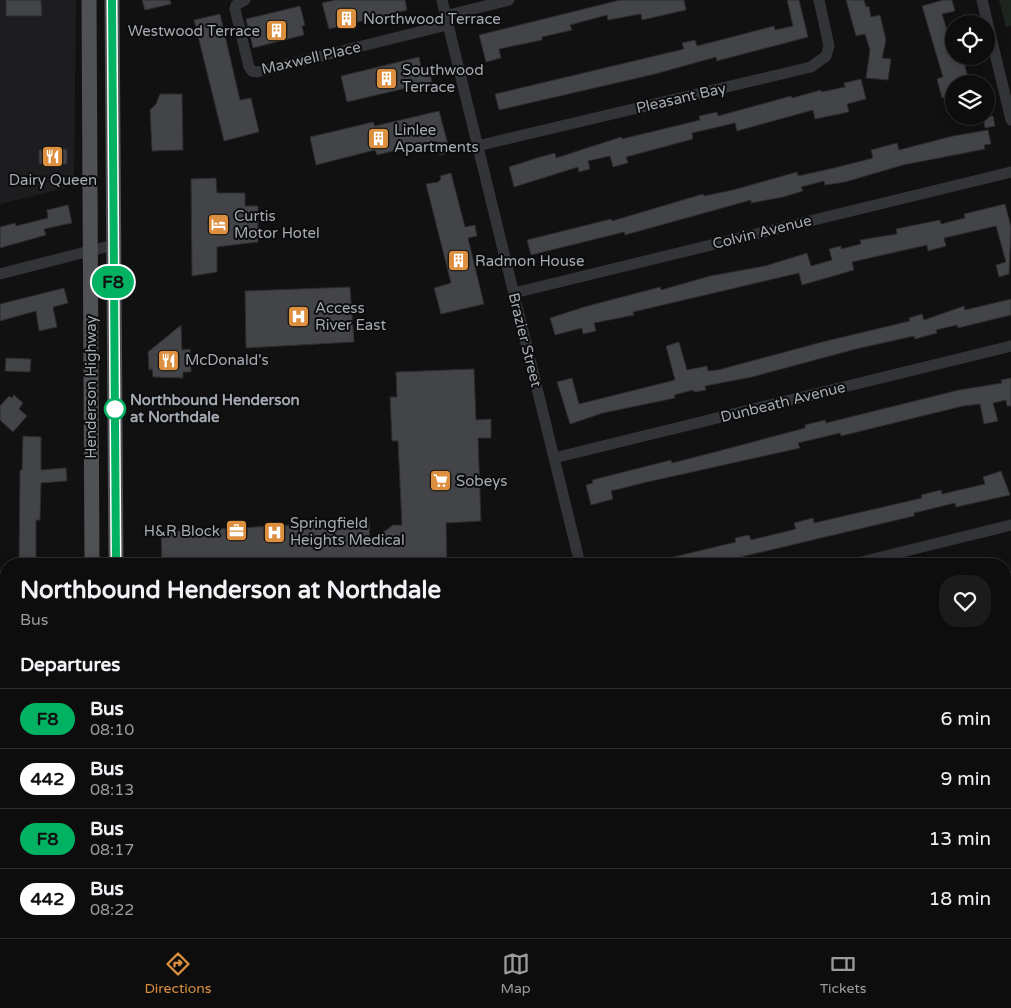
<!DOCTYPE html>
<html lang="en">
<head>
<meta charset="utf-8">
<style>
  :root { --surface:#0d0d0e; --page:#1b1b1c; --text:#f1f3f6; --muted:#9a9c9e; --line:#2d2d2e; --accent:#dc903f }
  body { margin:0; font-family:"Varela Round",sans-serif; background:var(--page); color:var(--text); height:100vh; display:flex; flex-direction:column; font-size:19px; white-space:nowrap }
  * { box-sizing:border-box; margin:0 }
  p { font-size:16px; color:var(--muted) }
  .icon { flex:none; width:28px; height:28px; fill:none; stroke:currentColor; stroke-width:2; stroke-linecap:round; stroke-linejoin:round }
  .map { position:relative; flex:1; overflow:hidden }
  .details { position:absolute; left:0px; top:558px; width:1011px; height:381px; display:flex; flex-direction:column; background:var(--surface); border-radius:20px 20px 0 0; box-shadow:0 2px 12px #0003,0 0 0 1px var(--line) }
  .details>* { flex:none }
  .badge { padding:0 10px; border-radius:16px; font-size:18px; line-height:32px }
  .fabs { position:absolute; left:945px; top:15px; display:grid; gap:10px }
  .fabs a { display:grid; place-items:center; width:50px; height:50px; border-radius:50%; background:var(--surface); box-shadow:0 2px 12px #0003,0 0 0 1px var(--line); font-size:25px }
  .map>.badge { position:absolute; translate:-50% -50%; box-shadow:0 0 0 2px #fff }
  h2 { padding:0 20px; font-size:19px; line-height:45px }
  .round { display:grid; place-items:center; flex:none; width:52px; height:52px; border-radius:20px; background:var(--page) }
  .head { display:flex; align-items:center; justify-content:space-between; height:85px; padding:0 20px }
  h1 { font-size:24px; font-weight:700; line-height:38px }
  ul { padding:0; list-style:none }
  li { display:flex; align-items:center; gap:15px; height:60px; padding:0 20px; border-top:1px solid var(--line) }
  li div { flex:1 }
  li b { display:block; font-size:19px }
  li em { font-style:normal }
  li .badge { min-width:55px; font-weight:700; text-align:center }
  .tabs { display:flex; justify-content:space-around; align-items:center; height:70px; border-top:1px solid var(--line); background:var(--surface); font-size:14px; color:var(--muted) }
  .tabs a { display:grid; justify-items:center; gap:2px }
  .tabs .active { color:var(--accent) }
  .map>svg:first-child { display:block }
  .built { fill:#1d1d1f }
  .green { fill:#1e241e }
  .building { fill:#434447; stroke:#2b2c2e }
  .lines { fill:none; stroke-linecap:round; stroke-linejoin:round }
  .minor { stroke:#323437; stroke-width:11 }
  .major { stroke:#4f5155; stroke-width:15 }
  .line-casing { stroke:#fff; stroke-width:11 }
  .line { stroke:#00b262; stroke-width:8 }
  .stop-dot { fill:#fff; stroke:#00b262; stroke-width:2.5 }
  .labels { text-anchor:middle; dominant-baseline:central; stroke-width:4; stroke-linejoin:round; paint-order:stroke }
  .poi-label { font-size:15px; fill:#a4aab1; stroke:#0c0c0d; text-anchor:start }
  .street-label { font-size:15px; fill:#a4aab1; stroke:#0c0c0d }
  .stop-label { font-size:15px; font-weight:bold; fill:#a4aab1; stroke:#0c0c0d; text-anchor:start }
</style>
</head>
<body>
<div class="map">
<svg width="1011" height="938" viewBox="0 0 1011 938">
  <rect width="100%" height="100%" fill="#111112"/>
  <path class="built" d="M0,0H76L74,186L0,204Z"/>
  <path class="green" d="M999,0H1011V26L1006,27Z"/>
  <path class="building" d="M6,0H41L42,16H6Z
    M142,0H170L171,4L145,10Z
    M335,0H405L407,10L329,29L322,3Z
    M620,0H684L686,10L642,20L641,14L608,20L607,15L570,25L572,30L542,37V40L499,49L501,58L486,62L479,35Z
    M787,0H799L808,37L717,61L716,57L655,74L499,110L495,94L684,49L682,43L695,40L697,46L774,26L775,30L793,26Z
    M846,0H864L866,7L869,6L871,17L880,15L886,40L882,58L891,59L888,80L866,78L870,50L865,34L856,36Z
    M943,0H952L955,11L942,14L952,47L954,46V56H962L970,84H954V95L942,98L937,79L943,77L922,6Z
    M300,6L305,25L302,26L304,35L253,48L246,19Z
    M220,14L240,100L251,98L259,132L224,141L194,20Z
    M419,57L421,67L428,66L432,82L347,102L341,76Z
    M861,79L866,99L847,104L849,112L815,119L813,110L737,131L735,123L692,133L693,139L626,157L628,163L613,167L610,156L588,161L590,169L579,172L578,167L514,187L509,167L540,157L555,153L556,158L621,137L622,139L700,120L699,116L717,112L718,116L791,96L792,98L821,90V92L845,87L844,83Z
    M160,94H182L183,150L152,151L150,110L156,104Z
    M439,111L450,152L440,155L436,141L377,155L375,150L316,165L310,137L373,122L375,126Z
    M983,116H993L995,126L985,128Z
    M988,130L991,144L984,145L985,149L903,165L845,182L825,185L824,181L801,187L803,191L783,197L751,203V200L625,235L624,232L531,255L527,240L611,219L612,221L703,194L704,196L733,190L797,172L798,176L834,168L873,158L871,150L897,143L899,150L953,136Z
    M67,149V164H39V150Z
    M451,173L465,227L475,225L477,236L468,238L484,304L441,314L434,288L451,283L426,184L438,182L441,179L440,176Z
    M216,178L217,193H245V206H258V242L217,247V272L192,276L191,179Z
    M1005,204L1011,227L1009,274L999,277L996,265L1006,262L996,226L944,238L946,246L928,251L927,245L852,262L854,270L802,285L799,273L633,312L634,315L594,323L596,331L583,334L582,328L555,335L550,318L584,307L660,287L661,290L710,276L765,266L807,253L811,266L832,260L829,249L841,246V249L861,244L860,240L897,234L896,229L910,226L940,220L941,224L965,218L964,214Z
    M68,205L72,223L44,229L46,235L0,248V227L15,223L16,226L48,218L47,210Z
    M350,287L354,342L246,348L245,291Z
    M64,288L68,303L53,307L57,327L39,331L36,311L0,321V304Z
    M1011,299V315L958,328L957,325L936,330L937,333L915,339L914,336L856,349L752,377L705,386L706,390L694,392L693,390L674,395L675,398L603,413L570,424L557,382L572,378L579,404L675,380L666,346L679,342L687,370L707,366L708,371L718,370L822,342L910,321L909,318L922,314L924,320L964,306L965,310Z
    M181,325L182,350L190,349L191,372H183V378L153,377L152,369L149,370L148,352Z
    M6,358L31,359L30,372L5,371Z
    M474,369L476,420L491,419V438H478L481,521L446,523L447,564H162L161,532L369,521L370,542L393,525H402L398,441H392L390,397H397L396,372Z
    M1011,378V406H1007L1006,400L993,403L998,421L984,424L980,404L963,406L841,436L840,433L798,443L800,448L643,483L611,491L613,499L591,505L586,485L593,483L592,480L671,460L672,463L715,452L805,428V425L825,420L826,423L959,390L1002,383L1001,380Z
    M14,395L23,403L19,409L27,416L13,432L0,420V406L9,396L12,398Z
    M23,436L41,437V470L66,468L67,481L41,483L40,520H36V564H19L20,470H22Z
    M1001,471L1010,495L956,507L955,503L914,513V516L711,564H661V560L736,542L735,538L749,535L751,540L796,529L794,523L813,518L814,523L922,498L921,495L941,490L942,494L985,484L983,477Z"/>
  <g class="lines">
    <path class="minor" d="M245,0L236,5L235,9L249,67L252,71L257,72L447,25
      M442,0L580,564
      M982,0L1011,120
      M445,16L509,0
      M477,146L811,67L826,56L829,46L819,0
      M0,274L113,245
      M514,293L1011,172
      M554,458L1011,346
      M853,564L1011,525
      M1005,690L1011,689
      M0,780L6,779
      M1005,837L1011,836
      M669,932L670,938
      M0,936L13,932
      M593,938L615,932"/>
    <path class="major" d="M89,0L92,564
      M112,0L116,564
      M96,932V938
      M120,932L121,938"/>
  </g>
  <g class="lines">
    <defs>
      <path id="line" d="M112,0L116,564"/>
    </defs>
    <use href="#line" class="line-casing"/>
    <use href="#line" class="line"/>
  </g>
  <defs>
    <symbol id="building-square" viewBox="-11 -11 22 22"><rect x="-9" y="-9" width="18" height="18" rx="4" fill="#dc903f" stroke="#0c0c0d"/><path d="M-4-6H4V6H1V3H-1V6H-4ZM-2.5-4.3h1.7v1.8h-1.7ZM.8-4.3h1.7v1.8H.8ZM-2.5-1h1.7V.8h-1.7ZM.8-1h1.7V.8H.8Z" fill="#fff"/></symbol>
    <symbol id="restaurant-square" viewBox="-11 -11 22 22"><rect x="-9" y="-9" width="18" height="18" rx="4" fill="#dc903f" stroke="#0c0c0d"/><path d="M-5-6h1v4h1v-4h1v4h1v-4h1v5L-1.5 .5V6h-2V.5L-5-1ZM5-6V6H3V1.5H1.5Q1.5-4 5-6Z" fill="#fff"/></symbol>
    <symbol id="hotel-square" viewBox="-11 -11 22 22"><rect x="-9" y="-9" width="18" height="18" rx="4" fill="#dc903f" stroke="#0c0c0d"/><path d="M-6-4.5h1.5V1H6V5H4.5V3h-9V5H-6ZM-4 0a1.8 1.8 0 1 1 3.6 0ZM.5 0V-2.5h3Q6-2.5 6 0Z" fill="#fff"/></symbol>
    <symbol id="hospital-square" viewBox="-11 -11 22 22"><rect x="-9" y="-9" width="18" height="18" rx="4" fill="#dc903f" stroke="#0c0c0d"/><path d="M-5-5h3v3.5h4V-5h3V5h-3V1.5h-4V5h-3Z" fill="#fff"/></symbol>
    <symbol id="supermarket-square" viewBox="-11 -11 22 22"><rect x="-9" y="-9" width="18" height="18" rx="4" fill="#dc903f" stroke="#0c0c0d"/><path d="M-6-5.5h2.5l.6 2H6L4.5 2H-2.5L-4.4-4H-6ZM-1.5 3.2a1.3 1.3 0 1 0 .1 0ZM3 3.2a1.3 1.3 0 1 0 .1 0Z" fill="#fff"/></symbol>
    <symbol id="office-square" viewBox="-11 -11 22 22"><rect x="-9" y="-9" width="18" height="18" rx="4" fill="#dc903f" stroke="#0c0c0d"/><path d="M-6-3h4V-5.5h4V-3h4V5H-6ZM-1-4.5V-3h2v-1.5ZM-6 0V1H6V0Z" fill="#fff"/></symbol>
  </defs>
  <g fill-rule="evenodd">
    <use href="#building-square" x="334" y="6" width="25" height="25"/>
    <use href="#building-square" x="264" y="18" width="25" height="25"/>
    <use href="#building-square" x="374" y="66" width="25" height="25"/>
    <use href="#building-square" x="366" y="126" width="25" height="25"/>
    <use href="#restaurant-square" x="40" y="144" width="25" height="25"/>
    <use href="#hotel-square" x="206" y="212" width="25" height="25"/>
    <use href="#building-square" x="446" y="248" width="25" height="25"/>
    <use href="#hospital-square" x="286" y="304" width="25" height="25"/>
    <use href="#restaurant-square" x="156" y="348" width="25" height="25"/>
    <use href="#supermarket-square" x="428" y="468" width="25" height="25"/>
    <use href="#office-square" x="224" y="518" width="25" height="25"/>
    <use href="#hospital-square" x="262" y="520" width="25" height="25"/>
  </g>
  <circle class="stop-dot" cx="115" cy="409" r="10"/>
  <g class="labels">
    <g class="poi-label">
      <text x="363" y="19">Northwood Terrace</text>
      <text x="260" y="31" text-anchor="end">Westwood Terrace</text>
      <text x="402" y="70">Southwood<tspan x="402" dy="17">Terrace</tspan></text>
      <text x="394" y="130">Linlee<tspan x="394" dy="17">Apartments</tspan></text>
      <text x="53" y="180" text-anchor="middle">Dairy Queen</text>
      <text x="234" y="216">Curtis<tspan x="234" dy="17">Motor Hotel</tspan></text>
      <text x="475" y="261">Radmon House</text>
      <text x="315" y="308">Access<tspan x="315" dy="17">River East</tspan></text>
      <text x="185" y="360">McDonald's</text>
      <text x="456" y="481">Sobeys</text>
      <text x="290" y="523">Springfield<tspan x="290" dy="17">Heights Medical</tspan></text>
      <text x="220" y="531" text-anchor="end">H&amp;R Block</text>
    </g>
    <g class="street-label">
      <text transform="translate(311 58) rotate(-13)">Maxwell Place</text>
      <text transform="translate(681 98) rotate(-13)">Pleasant Bay</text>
      <text transform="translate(762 232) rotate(-14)">Colvin Avenue</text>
      <text transform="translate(525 340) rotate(76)">Brazier Street</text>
      <text transform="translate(91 387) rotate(-90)">Henderson Highway</text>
      <text transform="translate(783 402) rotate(-14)">Dunbeath Avenue</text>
    </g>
    <g class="stop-label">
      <text x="130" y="400">Northbound Henderson<tspan x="130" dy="17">at Northdale</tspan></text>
    </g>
  </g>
</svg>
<div class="fabs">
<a><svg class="icon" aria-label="locate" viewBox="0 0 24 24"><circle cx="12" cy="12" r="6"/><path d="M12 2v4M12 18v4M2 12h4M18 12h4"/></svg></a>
<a><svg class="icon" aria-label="layers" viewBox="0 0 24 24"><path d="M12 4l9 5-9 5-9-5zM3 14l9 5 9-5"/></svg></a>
</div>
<b class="badge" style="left:113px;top:282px;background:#00b262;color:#111">F8</b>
<section class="details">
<div class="head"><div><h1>Northbound Henderson at Northdale</h1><p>Bus</p></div><a class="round"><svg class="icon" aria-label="heart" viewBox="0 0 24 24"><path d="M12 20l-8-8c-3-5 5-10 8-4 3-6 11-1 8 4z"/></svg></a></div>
<h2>Departures</h2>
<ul>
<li><span class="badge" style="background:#00b262;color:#111">F8</span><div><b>Bus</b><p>08:10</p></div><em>6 min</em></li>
<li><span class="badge" style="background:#fff;color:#111">442</span><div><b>Bus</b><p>08:13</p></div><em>9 min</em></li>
<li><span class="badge" style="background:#00b262;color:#111">F8</span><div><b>Bus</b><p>08:17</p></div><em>13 min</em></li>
<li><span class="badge" style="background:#fff;color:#111">442</span><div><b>Bus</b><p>08:22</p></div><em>18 min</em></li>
</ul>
</section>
</div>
<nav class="tabs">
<a class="active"><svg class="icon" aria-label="directions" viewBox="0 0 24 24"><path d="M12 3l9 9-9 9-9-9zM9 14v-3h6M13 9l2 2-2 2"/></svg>Directions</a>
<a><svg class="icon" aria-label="map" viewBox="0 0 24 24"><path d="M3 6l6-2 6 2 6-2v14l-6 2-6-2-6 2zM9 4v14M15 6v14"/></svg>Map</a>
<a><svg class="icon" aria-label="tickets" viewBox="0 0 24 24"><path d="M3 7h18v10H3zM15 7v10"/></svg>Tickets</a>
</nav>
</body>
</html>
